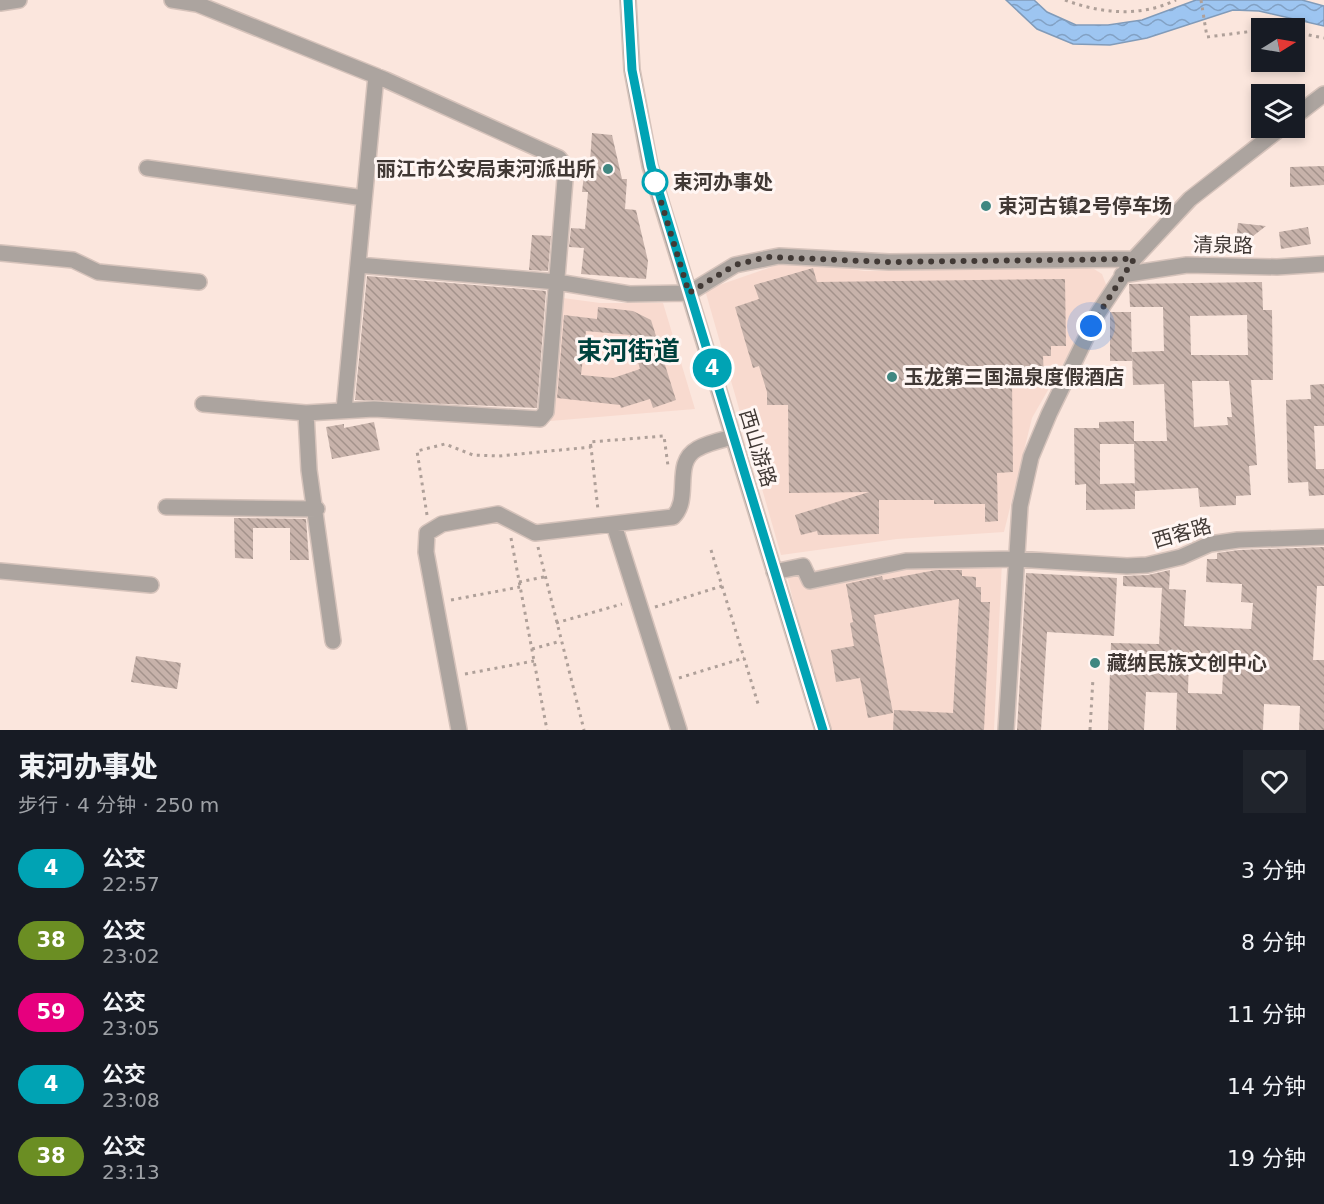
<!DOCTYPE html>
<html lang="zh">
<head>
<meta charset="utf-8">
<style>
  :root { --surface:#171b24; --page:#20242c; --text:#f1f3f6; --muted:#9ea1a6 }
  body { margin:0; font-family:"DejaVu Sans","Noto Sans SC",sans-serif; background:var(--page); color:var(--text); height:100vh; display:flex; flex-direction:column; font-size:22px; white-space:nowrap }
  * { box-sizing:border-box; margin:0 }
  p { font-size:20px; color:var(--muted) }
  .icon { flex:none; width:33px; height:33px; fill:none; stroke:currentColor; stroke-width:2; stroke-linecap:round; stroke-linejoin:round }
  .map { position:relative; height:730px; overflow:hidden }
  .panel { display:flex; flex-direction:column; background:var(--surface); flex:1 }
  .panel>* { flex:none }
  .badge { padding:0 12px; border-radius:20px; font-size:21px; line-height:39px }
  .needle { width:39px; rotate:79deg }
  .tools { position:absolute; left:1251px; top:18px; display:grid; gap:12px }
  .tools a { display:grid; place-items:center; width:54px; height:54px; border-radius:0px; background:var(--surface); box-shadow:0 3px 9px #0003; font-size:30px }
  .you { position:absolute; width:30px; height:30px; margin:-15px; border:4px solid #fff; border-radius:50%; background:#1a73e8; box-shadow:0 0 0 9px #1a73e833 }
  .map>.badge { position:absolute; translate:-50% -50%; box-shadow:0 0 0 3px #fff }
  .round { display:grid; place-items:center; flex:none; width:63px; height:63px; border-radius:0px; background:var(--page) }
  .headline { display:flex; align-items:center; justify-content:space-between; height:102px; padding:0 18px }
  h1 { font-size:28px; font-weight:800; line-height:45px }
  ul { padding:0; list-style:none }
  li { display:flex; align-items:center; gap:18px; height:72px; padding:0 18px }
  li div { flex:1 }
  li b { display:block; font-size:22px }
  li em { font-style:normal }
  li .badge { min-width:66px; font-weight:700; text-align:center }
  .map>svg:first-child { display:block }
  .built { fill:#f8dacf }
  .water { fill:url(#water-waves); stroke:#819bb9; stroke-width:1.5 }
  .building { fill:url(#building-back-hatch); fill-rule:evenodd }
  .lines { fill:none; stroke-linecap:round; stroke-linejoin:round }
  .minor-casing { stroke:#d6c3bb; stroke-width:18 }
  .path { stroke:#afa099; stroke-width:3; stroke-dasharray:3 4.5; stroke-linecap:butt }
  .minor { stroke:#aca49f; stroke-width:15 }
  .line-casing { stroke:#fff; stroke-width:14 }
  .line { stroke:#00a3b4; stroke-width:9 }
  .walk { stroke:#413935; stroke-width:6; stroke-dasharray:0 10.8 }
  .poi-dot { fill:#408781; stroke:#fff6f3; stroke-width:2 }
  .stop-dot { fill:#fff; stroke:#00a3b4; stroke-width:3 }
  .labels { text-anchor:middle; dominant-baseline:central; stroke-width:6; stroke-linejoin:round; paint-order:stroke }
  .poi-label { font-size:20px; font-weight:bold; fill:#413935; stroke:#fff6f3; text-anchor:start }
  .stop-label { font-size:20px; font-weight:bold; fill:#413935; stroke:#fff6f3; text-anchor:start }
  .street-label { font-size:20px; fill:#413935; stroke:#fff6f3 }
  .district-label { font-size:26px; font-weight:bold; fill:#00423e; stroke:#fff6f3 }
</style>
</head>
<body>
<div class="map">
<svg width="1324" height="730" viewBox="0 0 1324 730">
  <defs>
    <pattern id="water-waves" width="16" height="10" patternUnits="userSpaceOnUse" patternTransform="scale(1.5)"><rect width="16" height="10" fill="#9dc5f1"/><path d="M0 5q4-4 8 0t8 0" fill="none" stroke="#82a1c4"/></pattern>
    <pattern id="building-back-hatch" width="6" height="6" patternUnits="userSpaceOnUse" patternTransform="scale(1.5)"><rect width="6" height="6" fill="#c7b2aa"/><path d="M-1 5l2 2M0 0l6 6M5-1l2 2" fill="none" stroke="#a3928b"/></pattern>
  </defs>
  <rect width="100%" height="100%" fill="#fbe6dd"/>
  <path class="built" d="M780,264H816L864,271L1087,268L1094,269L1102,274L1107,287L1032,418L1004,532L897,539L781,555L705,290Z
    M563,298L600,303H663L695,409L550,421Z
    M982,554L1002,562L994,730H831L822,718L787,576L891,555Z"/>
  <path class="water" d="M1006,0H1034L1047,12L1076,25H1108L1142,20L1196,0H1302L1324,6V26L1259,11L1233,10L1147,38L1110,45L1073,44L1037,29Z"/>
  <path class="building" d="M592,133L612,135L622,179H627L625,209L636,210L648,261L646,279L581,274L584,248L569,247L571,228L585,229L588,192H582L584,175L589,176Z
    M1324,166V185L1290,187V167Z
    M1238,223L1266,226L1235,250Z
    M1308,227L1311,244L1281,249L1279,232Z
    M532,235L551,236L548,271L529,270Z
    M813,268L817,282L1065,279L1066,346H1051V356H1043L1044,379H1012L1013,472L997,473L998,521L985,522V504H934V500H879V534L818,535L817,531L801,535L795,515L869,492L789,493L788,405H767V392L759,366L753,368L735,307L759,299L754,285Z
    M367,276L546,291L537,408L355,400Z
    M1262,282L1263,310H1272L1273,380H1251L1257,465L1249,466L1251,495L1236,496V505L1200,507L1198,488L1135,491L1134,441H1167L1164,384L1133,385L1132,352L1164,351L1163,307H1130L1129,284ZM1247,315L1248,355H1191L1190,316ZM1192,381H1229L1232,417H1227L1228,425L1194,427Z
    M598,307L633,311L651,320L676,400L653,408L650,399L621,408L620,405L557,398L564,315L597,319ZM586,331L630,335L640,369L613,378L581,375Z
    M1110,312H1131L1132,361H1110Z
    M1324,384V426H1314L1316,469H1324V495L1309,496L1308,482L1288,483L1286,400L1311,399L1310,385Z
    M1134,421V444H1100V484L1135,483V509L1086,510V484L1075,485L1074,428H1099V422Z
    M374,422L380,450L332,459L326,427L344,424V428Z
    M234,518L306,519L309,560H290V528H253V559L235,558Z
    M1324,547V586H1317L1313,660H1324V730H1299L1300,706L1264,704L1263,730H1176L1177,693H1183L1146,692L1144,730H1108L1111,643L1159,644L1162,588L1123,586V576L1148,575L1170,570L1169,589L1186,590L1184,626L1251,629L1253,603L1241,602L1242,584L1206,582L1207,559H1217V553L1239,550ZM1189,652L1224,654L1222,694L1188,693Z
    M936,570H962V576L976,577V587H981V602H990L984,730H893L894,710L953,713L959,599L874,615L893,713L868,718L860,678L836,682L831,650L854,646L850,623L853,622L846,584L882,576L883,580Z
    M1026,573L1117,578L1114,636L1047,632L1041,730H1017Z
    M136,656L181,663L177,689L131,682Z"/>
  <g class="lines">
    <defs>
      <path id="minor" d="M172,0L197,4L386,80L559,158L566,167L546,412L540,419L374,409L306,413L203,404
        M628,0L632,70L650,166L823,730
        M0,3L19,0
        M1294,117L1324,94
        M147,168L364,198
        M0,253L73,260L98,272L199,282
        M358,265L557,282L629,294L689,293L735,265L779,256L889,262L1134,259
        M1122,275L1187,265L1277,267L1324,264
        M344,410L376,76
        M306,413L309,470L333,641
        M166,507L317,509
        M614,525L679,730
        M0,571L151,585
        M774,572L803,566L810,581L906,561L1015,559L1127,566L1147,565L1181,557L1210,544L1238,540L1324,537
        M459,730L426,552L427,533L442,524L498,514L535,533L673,517C692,499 672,463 697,449C707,443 721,440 733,437
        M1006,730L1020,506L1031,457L1049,414L1098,313L1134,259L1190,199L1281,128"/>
    </defs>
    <use href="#minor" class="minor-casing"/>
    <path class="path" d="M1065,0C1102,14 1141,17 1176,0
      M1201,0L1207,37L1262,30
      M1294,32L1324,38
      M591,447L590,442L664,436L668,466
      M427,515L417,451L445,444L473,455L499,456L591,447L598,510
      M511,538L547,730
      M538,547L584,730
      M711,550L759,707
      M519,582L544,577
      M451,600L520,587
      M655,607L722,586
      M556,623L622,604
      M532,649L561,641
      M465,674L534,661
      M679,678L744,658
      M1090,730L1093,678"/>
    <use href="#minor" class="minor"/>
  </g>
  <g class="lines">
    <defs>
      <path id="line" d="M628,0L632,70L651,166L823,730"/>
    </defs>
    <use href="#line" class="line-casing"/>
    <use href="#line" class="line"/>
    <path class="walk" d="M655,182L689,293L735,265L767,257L889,262L1134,259L1091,326"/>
  </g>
  <g class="poi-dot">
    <circle cx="608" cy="169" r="6"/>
    <circle cx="986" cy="206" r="6"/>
    <circle cx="892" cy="377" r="6"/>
    <circle cx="1095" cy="663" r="6"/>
  </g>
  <circle class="stop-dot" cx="655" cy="182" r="12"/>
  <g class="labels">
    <g class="poi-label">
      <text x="596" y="169" text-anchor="end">丽江市公安局束河派出所</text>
      <text x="998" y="206">束河古镇2号停车场</text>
      <text x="904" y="377">玉龙第三国温泉度假酒店</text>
      <text x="1107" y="663">藏纳民族文创中心</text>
    </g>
    <g class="stop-label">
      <text x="673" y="182">束河办事处</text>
    </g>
    <g class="street-label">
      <text transform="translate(1223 245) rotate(1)">清泉路</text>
      <text transform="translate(758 448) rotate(73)">西山游路</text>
      <text transform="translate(1182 533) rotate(-16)">西客路</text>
    </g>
    <g class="district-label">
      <text x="628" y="351">束河街道</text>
    </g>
  </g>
</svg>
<div class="tools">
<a><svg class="needle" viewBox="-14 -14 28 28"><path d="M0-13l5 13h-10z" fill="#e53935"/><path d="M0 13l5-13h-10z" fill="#9ea1a6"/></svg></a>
<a><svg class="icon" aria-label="layers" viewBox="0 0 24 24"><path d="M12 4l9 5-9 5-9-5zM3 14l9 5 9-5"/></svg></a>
</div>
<div class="you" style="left:1091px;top:326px"></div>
<b class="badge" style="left:712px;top:368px;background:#00a3b4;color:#fff">4</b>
</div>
<section class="panel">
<div class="headline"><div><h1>束河办事处</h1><p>步行 · 4 分钟 · 250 m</p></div><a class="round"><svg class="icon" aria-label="heart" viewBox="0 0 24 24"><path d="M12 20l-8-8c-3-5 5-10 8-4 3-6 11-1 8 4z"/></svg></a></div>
<ul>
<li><span class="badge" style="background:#00a3b4;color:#fff">4</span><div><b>公交</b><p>22:57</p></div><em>3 分钟</em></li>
<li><span class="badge" style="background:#6b8e23;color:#fff">38</span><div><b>公交</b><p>23:02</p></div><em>8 分钟</em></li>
<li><span class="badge" style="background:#e6007e;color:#fff">59</span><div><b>公交</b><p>23:05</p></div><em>11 分钟</em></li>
<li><span class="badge" style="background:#00a3b4;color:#fff">4</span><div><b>公交</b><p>23:08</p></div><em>14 分钟</em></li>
<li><span class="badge" style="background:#6b8e23;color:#fff">38</span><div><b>公交</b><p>23:13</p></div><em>19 分钟</em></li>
</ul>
</section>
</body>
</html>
